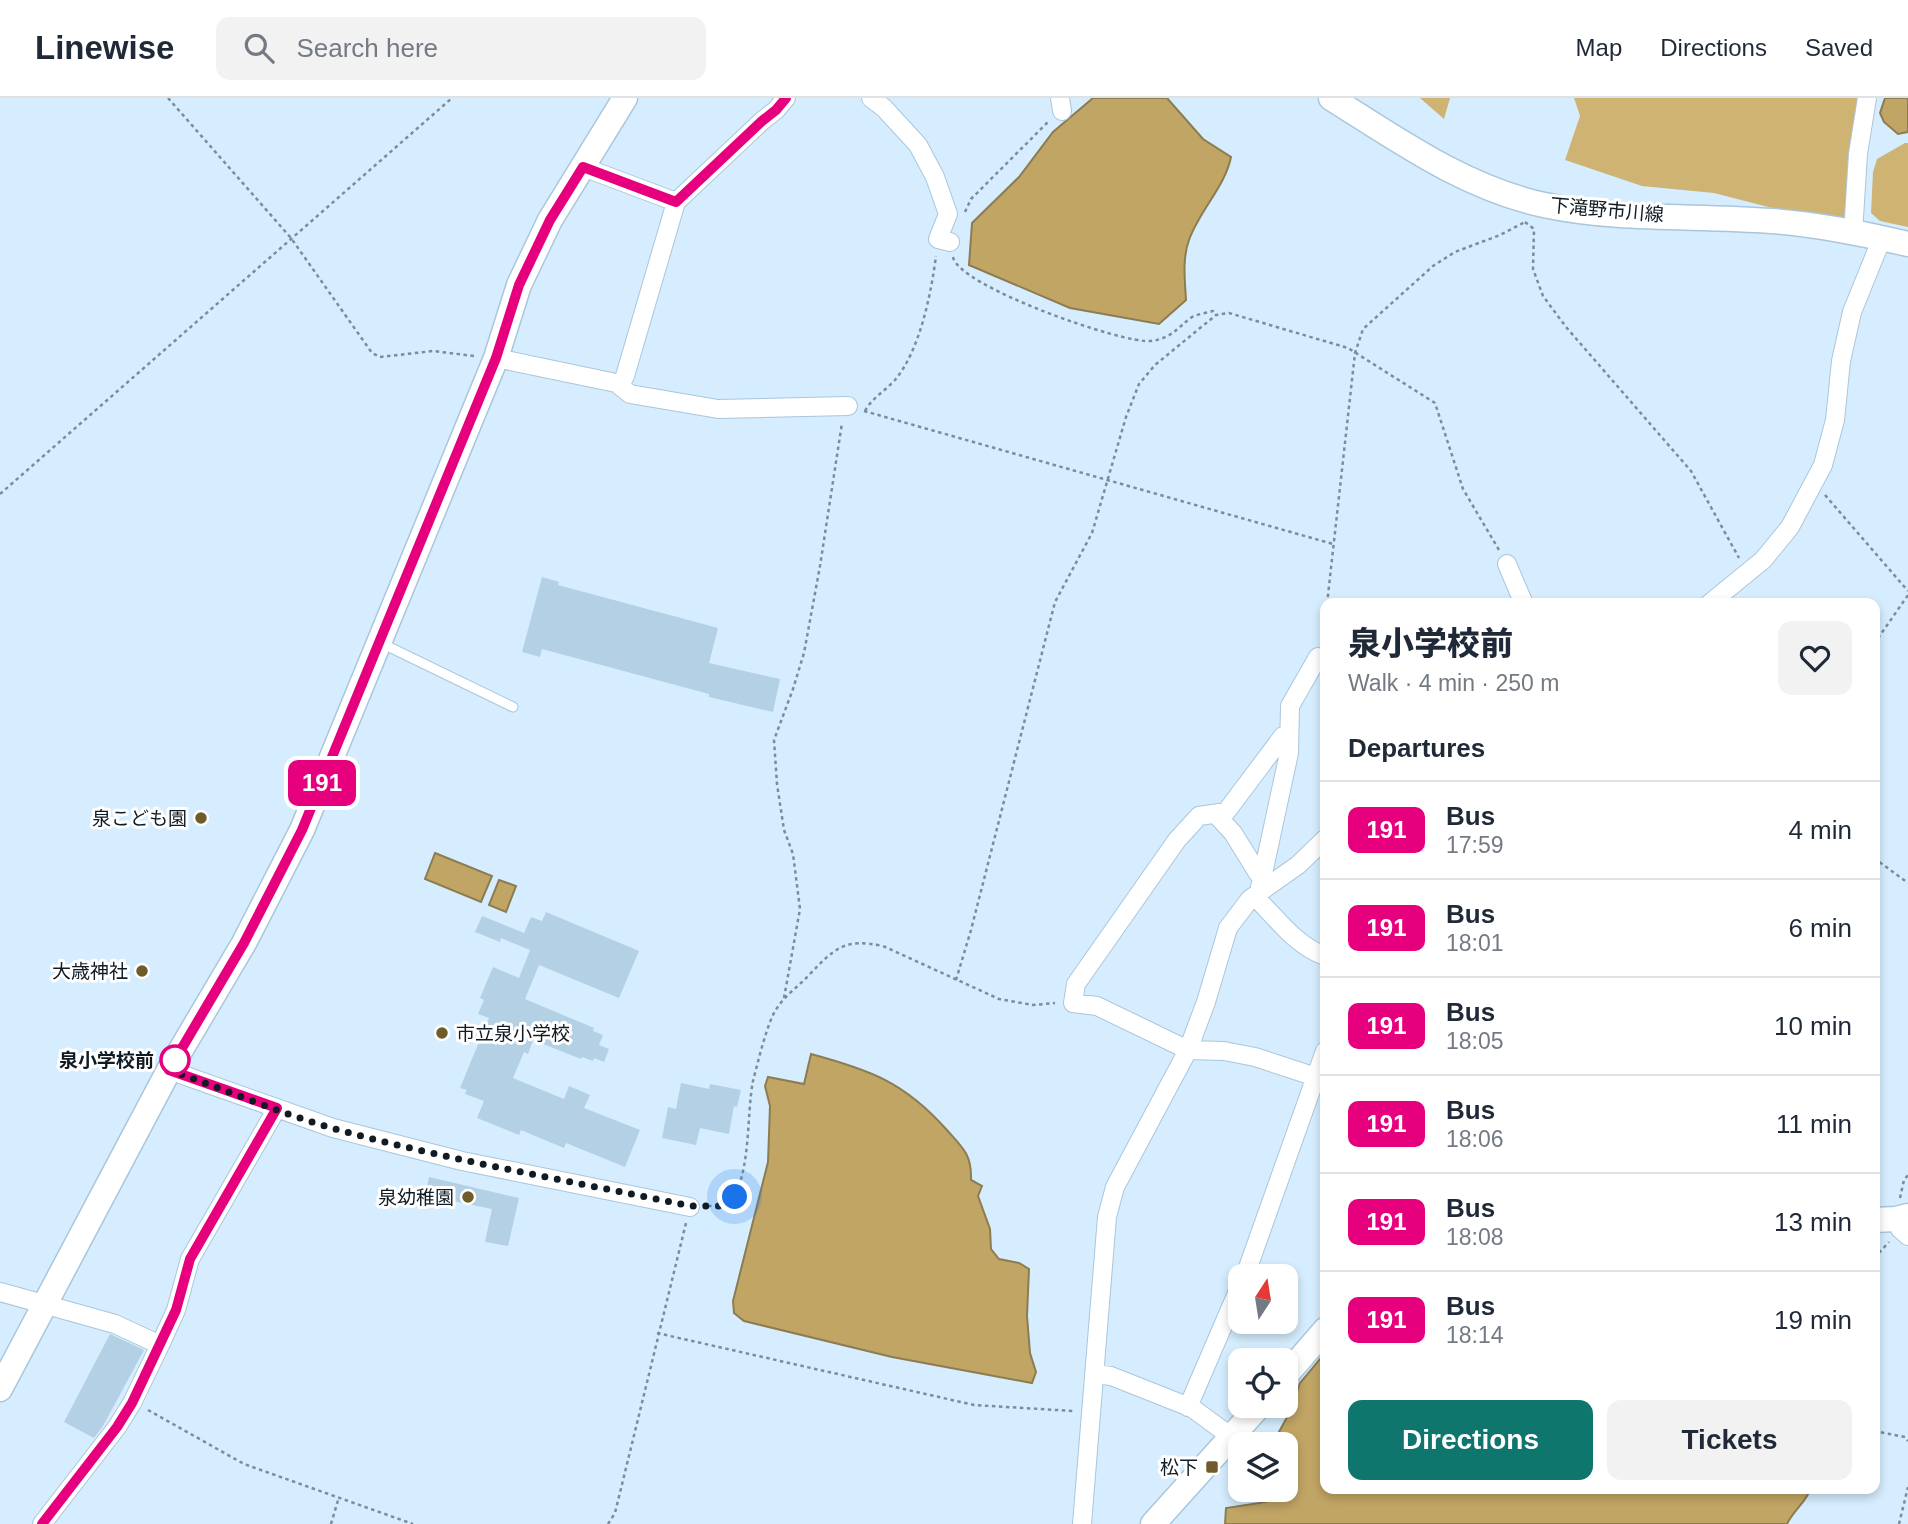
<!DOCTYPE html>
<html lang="en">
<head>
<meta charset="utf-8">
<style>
  :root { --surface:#fff; --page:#f2f2f3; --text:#1f2937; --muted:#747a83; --line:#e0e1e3; --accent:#0f766e }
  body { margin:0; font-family:Helvetica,"Noto Sans JP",sans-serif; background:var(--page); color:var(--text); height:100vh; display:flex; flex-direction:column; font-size:26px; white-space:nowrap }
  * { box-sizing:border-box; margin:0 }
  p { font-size:23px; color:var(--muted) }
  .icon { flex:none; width:38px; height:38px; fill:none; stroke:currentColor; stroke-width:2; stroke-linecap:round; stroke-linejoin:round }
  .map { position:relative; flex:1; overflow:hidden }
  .drawer { position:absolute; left:1320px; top:500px; width:560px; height:896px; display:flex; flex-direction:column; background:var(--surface); border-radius:14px; box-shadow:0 4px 10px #0003 }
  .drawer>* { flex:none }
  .badge { padding:0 14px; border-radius:10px; font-size:24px; line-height:46px }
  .needle { width:46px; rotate:12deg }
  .buttons { position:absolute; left:1228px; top:1166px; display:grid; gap:14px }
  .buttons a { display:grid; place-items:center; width:70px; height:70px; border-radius:14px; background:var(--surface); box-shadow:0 4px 10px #0003; font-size:35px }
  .you { position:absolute; width:35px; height:35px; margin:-18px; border:5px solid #fff; border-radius:50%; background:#1a73e8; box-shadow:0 0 0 10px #1a73e833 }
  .map>.badge { position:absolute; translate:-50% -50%; box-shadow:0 0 0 4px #fff }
  h2 { padding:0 28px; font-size:26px; line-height:63px }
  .round { display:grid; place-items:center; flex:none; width:74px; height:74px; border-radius:14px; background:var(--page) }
  .headline { display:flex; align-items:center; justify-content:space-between; height:119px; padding:0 28px }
  h1 { font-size:33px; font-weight:800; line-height:52px }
  .primary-button { display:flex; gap:14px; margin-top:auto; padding:14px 28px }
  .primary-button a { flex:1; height:80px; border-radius:14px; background:var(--accent); color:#fff; font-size:28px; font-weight:800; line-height:80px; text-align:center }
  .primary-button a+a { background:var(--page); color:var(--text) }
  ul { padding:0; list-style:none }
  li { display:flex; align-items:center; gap:21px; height:98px; padding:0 28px; border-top:2px solid var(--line) }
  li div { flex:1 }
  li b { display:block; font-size:26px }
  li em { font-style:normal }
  li .badge { min-width:77px; font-weight:700; text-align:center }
  header { display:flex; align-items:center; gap:42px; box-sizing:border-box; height:98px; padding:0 35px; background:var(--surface); border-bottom:2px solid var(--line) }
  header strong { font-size:33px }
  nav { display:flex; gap:38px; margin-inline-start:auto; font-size:24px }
  .search { width:490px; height:63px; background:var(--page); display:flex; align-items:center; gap:18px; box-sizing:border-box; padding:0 24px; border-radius:14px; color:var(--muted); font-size:26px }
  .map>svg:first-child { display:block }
  .forest { fill:#cfb372 }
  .water { fill:#c1a565; stroke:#8c7c51; stroke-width:2 }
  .building { fill:#b3d0e5 }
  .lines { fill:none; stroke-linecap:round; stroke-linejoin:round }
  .lane-casing { stroke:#aac6db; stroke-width:11 }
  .street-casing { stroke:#aac6db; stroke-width:20 }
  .secondary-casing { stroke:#aac6db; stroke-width:27 }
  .path { stroke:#7b8d9a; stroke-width:2.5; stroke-dasharray:3.5 3.5; stroke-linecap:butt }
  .lane { stroke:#fff; stroke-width:9 }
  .street { stroke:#fff; stroke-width:18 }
  .secondary { stroke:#fff; stroke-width:24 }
  .line-casing { stroke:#fff; stroke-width:16 }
  .line { stroke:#e6007e; stroke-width:10 }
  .walk { stroke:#101b23; stroke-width:7; stroke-dasharray:0 12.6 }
  .poi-dot { fill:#705c2b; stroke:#fff; stroke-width:2.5 }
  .stop-dot { fill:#fff; stroke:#e6007e; stroke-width:3.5 }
  .labels { text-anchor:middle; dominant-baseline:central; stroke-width:6; stroke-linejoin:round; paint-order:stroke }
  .street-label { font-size:19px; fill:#101b23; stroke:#fff }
  .poi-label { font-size:19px; fill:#101b23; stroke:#fff; text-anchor:end }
  .stop-label { font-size:19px; font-weight:bold; fill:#101b23; stroke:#fff; text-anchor:end }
</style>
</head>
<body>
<header>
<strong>Linewise</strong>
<div class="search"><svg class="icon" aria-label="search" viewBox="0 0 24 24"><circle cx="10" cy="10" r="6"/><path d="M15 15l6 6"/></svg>Search here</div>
<nav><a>Map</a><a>Directions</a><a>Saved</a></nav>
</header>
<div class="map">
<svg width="1908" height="1426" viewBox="0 0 1908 1426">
  <rect width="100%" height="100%" fill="#d5edfe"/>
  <path class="forest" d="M1420,0H1450L1444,21Z
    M1574,0H1861L1849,125H1831L1714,95L1642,88L1565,62L1580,18Z
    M1905,45H1908V129L1880,123L1871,115L1873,74L1877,61Z"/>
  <path class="water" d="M1093,0H1167L1203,41L1231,59C1225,89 1199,113 1189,142C1182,161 1185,183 1186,202L1159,226L1070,210L969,167L972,125L1019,79L1053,34Z
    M1885,0H1908V34L1898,36L1884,24L1880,15Z
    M435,755L492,778L481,804L425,781Z
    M499,782L516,788L506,814L489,807Z
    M811,956C870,972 904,984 946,1031C962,1049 972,1056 971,1082L982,1088L978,1098L990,1131L991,1151L999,1161L1019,1165L1029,1171L1027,1218L1030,1255L1036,1274L1032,1285L892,1259L744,1223L734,1215L733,1203L768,1064L770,1008L765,988L768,979L804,986Z
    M1325,1255V1391H1810C1808,1402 1793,1413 1787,1426H1225L1226,1410L1266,1404L1267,1391H1286V1346H1273L1274,1343L1291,1312L1300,1285Z"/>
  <path class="building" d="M542,479L559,484L558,487L718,530L709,565L780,581L773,614L709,599V596L542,551L540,559L522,554Z
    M546,814L639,853L619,900L539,867L525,901L594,930L593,933L603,937L599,947L609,951L604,964L594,960L593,963L582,959L581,961L533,942L528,956L524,954L513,980L564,1001L569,988L590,997L584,1010L640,1032L625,1069L566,1045L564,1050L521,1032L519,1037L477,1020L484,1003L465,996L467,992L460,990L489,920L478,916L484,902L480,900L493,869L519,880L530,852L501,840L500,844L475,834L482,818L524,835L531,819L542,823Z
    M681,985L709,991L710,986L741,992L737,1009L734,1008L729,1036L700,1030L696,1047L662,1040L668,1009L676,1011Z
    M429,1079L519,1100L508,1148L485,1144L492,1111L439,1100L438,1106L424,1103Z
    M110,1236L144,1252L103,1328L94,1340L64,1324Z"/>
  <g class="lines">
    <defs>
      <path id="lane" d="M381,545L513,609"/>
      <path id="street" d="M871,0L884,10L918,47L935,79L948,116L938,141L950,144
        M1060,0L1062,13
        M583,69L676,104
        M1853,135L1858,56L1867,0
        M496,260L616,285L630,296L718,311L848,308
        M620,288L625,278L676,104L762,23L776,12L786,0
        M1507,466L1524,506
        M1709,506L1763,462L1790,429L1823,367L1835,322L1841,263L1852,214L1882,140
        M1325,565L1318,559L1290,608L1289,655L1259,794V803C1279,823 1298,849 1325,858
        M1289,637L1283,638L1226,714L1199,718L1177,742L1076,886L1073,905L1097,908L1188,952L1224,953L1255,959L1316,979
        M1218,715L1220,721L1233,735L1259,777L1263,778
        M169,972L333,1030L462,1063L690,1109
        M1896,1121L1900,1131L1908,1138
        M1245,1178L1325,953
        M0,1194L115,1226L160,1247L132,1305L117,1329L42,1426
        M160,1247L176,1212L190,1161L277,1010
        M1095,1276L1111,1278L1192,1310L1233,1340
        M1188,1309L1241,1186
        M1082,1426L1107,1119L1115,1089L1188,952L1206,904L1228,830L1250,801L1298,767L1325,741"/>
      <path id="secondary" d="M1331,0C1398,42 1465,90 1544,107C1618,123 1696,117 1772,123C1817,126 1864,136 1908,146
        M1874,1122L1896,1121L1908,1118
        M1286,1277L1325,1232
        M0,1291L169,972L244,845L302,732L496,260L519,187L550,122L625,0
        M1153,1426L1260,1307"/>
    </defs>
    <use href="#lane" class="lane-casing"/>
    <use href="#street" class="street-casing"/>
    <use href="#secondary" class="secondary-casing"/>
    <path class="path" d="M168,0L291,140L372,255L380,259L433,253L474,258
      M965,114L971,101L1048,24
      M1525,124L1534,131L1533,171L1543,198L1566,229L1691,373L1739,460
      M953,159C958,188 1122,246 1151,243C1172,240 1177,230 1192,219C1198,216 1206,215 1213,213L1216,217
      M864,313L1333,446
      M865,313C872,300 885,293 895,282C920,252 931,196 936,158
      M0,396L452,0
      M1825,397L1908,493
      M1327,506L1355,255L1363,231L1433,168L1455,154L1500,137L1525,124
      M1874,546L1908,497
      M1874,760L1908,785
      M956,882L971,832L1055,504L1092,435L1126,319L1139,286L1155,267L1216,217L1229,215L1348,250L1435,305L1463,391L1499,452
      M784,900L800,811L793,756L784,732L777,686L774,642L793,591L804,555L820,468L842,325
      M1900,1100L1904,1082L1908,1077
      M708,1108H727C752,1082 746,1018 753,983C758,964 765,934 773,917C781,900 797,890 809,877C835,850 844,840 883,848L999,901L1033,907L1055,905
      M1874,1160L1889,1144
      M657,1235L974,1307L1073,1313
      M148,1312L244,1366L413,1426
      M1874,1333L1905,1339L1908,1343
      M331,1426L339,1399
      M608,1426L615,1415L686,1125
      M1899,1426L1908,1389"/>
    <use href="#lane" class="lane"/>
    <use href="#street" class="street"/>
    <use href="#secondary" class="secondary"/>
  </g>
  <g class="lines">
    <defs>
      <path id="line" d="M42,1426L117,1329L132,1305L176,1212L190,1161L277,1010L169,972L244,845L302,732L496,260L519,187L550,122L583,69L676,104L762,23L776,12L786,0"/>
    </defs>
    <use href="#line" class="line-casing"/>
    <use href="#line" class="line"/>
    <path class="walk" d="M175,962L169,972C224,991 279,1015 335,1031C452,1063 571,1083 690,1108H727L735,1099"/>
  </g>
  <g class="poi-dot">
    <circle cx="201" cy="720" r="7"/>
    <circle cx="142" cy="873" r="7"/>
    <circle cx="442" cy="935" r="7"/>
    <circle cx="468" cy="1099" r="7"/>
    <rect x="1205" y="1362" width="14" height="14" rx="3.5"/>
  </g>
  <circle class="stop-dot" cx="175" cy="962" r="14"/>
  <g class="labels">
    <g class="street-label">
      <text transform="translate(1607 112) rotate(5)">下滝野市川線</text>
    </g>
    <g class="poi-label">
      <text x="187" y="720">泉こども園</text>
      <text x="128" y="873">大歳神社</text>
      <text x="456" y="935" text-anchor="start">市立泉小学校</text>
      <text x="454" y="1099">泉幼稚園</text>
      <text x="1198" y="1369">松下</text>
    </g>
    <g class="stop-label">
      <text x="154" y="962">泉小学校前</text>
    </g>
  </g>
</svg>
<div class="buttons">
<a><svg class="needle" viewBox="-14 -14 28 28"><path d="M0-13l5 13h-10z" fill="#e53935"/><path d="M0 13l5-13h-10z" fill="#747a83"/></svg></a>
<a><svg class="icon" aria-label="locate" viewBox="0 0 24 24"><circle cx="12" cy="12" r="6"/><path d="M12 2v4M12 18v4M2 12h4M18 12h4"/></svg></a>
<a><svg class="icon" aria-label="layers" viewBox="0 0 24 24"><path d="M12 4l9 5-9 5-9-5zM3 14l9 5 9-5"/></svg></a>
</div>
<div class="you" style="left:735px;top:1099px"></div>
<b class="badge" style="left:322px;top:685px;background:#e6007e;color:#fff">191</b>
<section class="drawer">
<div class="headline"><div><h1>泉小学校前</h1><p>Walk · 4 min · 250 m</p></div><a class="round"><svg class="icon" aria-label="heart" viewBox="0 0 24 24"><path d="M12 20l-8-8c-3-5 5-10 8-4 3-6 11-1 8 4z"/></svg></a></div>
<h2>Departures</h2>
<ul>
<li><span class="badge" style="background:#e6007e;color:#fff">191</span><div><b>Bus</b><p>17:59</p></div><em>4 min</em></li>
<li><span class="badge" style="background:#e6007e;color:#fff">191</span><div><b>Bus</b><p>18:01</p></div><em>6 min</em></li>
<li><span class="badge" style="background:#e6007e;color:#fff">191</span><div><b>Bus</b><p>18:05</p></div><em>10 min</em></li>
<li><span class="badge" style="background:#e6007e;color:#fff">191</span><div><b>Bus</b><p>18:06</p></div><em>11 min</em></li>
<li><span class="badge" style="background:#e6007e;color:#fff">191</span><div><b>Bus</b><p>18:08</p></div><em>13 min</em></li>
<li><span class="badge" style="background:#e6007e;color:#fff">191</span><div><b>Bus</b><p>18:14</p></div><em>19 min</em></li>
</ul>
<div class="primary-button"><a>Directions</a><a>Tickets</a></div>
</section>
</div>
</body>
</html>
